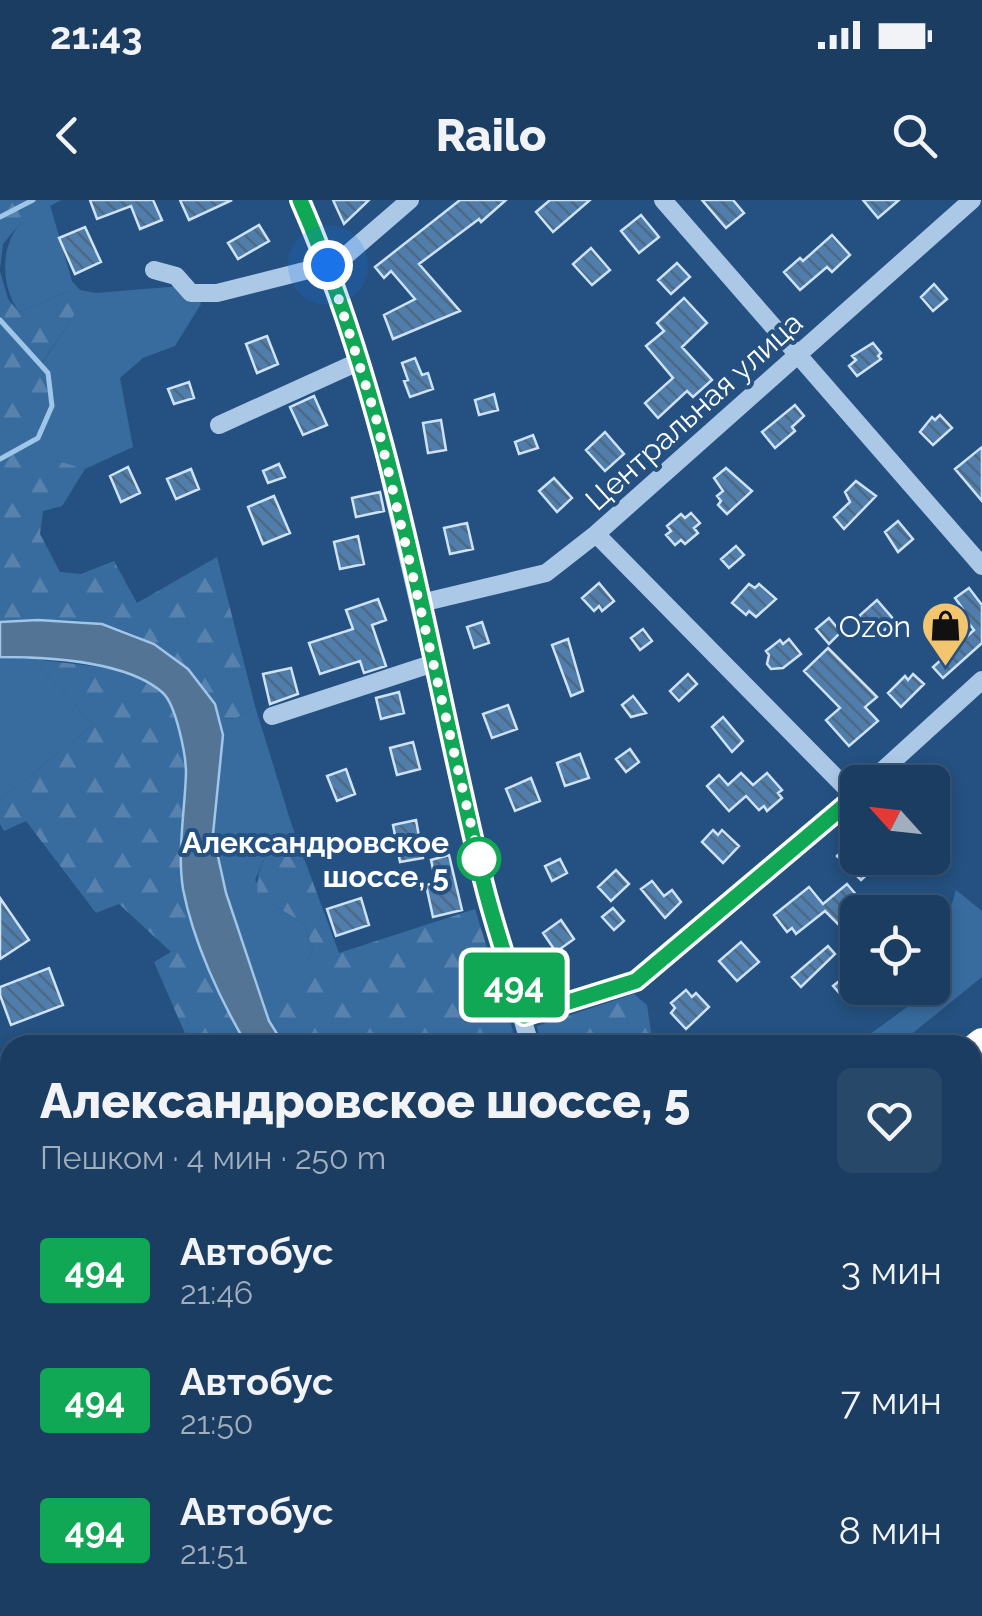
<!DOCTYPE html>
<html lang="ru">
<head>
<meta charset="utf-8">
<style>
  :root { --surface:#1b3d61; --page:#28486a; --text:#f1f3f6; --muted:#a0aebd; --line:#395676 }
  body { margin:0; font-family:Raleway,sans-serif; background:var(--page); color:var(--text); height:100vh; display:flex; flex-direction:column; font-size:38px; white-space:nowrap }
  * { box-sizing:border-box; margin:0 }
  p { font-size:32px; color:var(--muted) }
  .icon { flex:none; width:55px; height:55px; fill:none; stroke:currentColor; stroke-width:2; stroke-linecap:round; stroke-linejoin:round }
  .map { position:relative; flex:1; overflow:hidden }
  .drawer { position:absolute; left:0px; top:835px; width:982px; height:582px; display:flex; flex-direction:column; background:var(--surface); border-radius:30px 30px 0 0; box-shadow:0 5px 15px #0003,0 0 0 2px var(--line) }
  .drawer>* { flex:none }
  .badge { padding:0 20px; border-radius:8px; font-size:35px; line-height:65px }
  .needle { width:65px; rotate:297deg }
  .fabs { position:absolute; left:840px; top:565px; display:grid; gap:20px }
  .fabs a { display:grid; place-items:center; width:110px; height:110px; border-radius:15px; background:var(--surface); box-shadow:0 5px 15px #0003,0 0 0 2px var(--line); font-size:50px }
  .you { position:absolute; width:50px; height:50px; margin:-25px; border:8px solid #fff; border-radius:50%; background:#1a73e8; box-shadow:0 0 0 15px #1a73e833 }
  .map>.badge { position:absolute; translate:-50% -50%; box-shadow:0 0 0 5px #fff }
  .round { display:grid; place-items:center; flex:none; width:105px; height:105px; border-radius:15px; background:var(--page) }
  .head { display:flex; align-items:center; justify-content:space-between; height:170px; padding:0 40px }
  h1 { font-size:48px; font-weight:800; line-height:75px }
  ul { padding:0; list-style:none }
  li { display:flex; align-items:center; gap:30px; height:130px; padding:0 40px }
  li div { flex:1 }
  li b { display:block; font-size:38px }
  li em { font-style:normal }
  li .badge { min-width:110px; font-weight:700; text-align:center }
  .status { display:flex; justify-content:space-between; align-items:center; height:70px; padding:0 50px; background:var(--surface); direction:ltr }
  .status svg { height:28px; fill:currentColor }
  header { display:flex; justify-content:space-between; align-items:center; height:130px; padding:0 40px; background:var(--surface); font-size:45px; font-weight:800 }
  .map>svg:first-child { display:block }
  .grass { fill:#386c9f }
  .forest { fill:url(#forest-firs) }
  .garden { fill:url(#garden-dots) }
  .water { fill:#547496; stroke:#9fc5e8; stroke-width:2.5 }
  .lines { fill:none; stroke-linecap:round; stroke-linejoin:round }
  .stream { stroke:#9fc5e8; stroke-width:5 }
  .building { fill:url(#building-back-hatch); stroke:#cee2f6; stroke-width:2.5 }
  .minor { stroke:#abc9e7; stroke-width:18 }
  .highway { stroke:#fff; stroke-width:28 }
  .rail-casing { stroke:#fff; stroke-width:9 }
  .rail { stroke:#245181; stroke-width:5; stroke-dasharray:15; stroke-linecap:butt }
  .line-casing { stroke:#fff; stroke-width:22 }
  .line { stroke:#10a855; stroke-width:15 }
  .walk { stroke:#fff; stroke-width:10; stroke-dasharray:0 18 }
  .stop-dot { fill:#fff; stroke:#10a855; stroke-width:5 }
  .labels { text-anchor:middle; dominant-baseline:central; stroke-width:8; stroke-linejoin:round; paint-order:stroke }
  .street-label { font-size:30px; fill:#fff; stroke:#245181 }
  .poi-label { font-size:30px; fill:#fff; stroke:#245181; text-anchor:end }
  .stop-label { font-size:30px; font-weight:bold; fill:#fff; stroke:#245181; text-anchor:end }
</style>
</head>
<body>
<div class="status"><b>21:43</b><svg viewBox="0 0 49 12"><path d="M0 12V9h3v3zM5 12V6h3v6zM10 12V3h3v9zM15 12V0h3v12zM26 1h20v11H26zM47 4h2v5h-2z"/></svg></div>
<header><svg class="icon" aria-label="back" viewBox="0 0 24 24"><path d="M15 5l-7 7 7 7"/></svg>Railo<svg class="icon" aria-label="search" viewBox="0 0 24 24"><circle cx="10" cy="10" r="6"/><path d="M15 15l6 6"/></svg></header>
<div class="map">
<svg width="982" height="1416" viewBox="0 0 982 1416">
  <defs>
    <pattern id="forest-firs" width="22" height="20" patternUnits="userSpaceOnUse" patternTransform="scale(2.5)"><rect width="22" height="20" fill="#386c9f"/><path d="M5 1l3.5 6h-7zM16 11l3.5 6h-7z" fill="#5682ad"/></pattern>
    <pattern id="garden-dots" width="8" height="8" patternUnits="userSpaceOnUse" patternTransform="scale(2.5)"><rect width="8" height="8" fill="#386c9f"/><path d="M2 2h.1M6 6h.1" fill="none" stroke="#5682ad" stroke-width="1.8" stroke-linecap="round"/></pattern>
    <pattern id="building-back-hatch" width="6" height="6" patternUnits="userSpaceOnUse" patternTransform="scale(2.5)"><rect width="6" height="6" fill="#507eac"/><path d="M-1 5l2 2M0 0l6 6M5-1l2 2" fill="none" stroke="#4e6881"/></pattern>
  </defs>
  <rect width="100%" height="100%" fill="#245181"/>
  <path class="grass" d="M50,5L72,81L80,90L96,93L193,85L201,104L175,146L143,158L120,178L133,247L85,269L18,249C25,245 34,241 39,235C54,216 57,184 41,165L72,119L69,91L19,112C0,85 0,45 22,21C30,15 41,10 50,5Z
    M0,457L33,459L93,525L0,600Z
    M255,506L292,626L263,661L255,680L274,705L304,724L313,750L279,807L264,802L226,693L213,634L223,535L219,519L237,518Z
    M956,690L982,711V777L898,845H855L925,794L927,788H932L933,768Z
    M982,1344V1416H932L929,1408H972L973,1352Z"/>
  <path class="forest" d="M0,0H61L21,22L3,44L0,69Z
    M0,71L8,99L19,112L69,91L81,98L72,119L41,164C64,194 48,232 19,249L85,269L62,306L43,311L40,334L60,372L81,374L114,361L137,403L217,357L255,506L237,518L219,519C205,471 150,435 102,424C70,417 32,421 0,422Z
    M33,459L109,468L140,477L166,495L179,530L186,567L183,686L239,831L247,845H190L154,762L171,752L119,704L96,713L26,621L4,631L0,624V600L93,525Z
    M292,626L339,753L475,709L513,831L512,845H284L269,821L264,802L279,806L313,750L304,724L274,705L259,702C252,664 269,653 292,626Z
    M634,794L647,805L652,839L658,845H541L537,826Z
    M0,929L10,944V1078L0,1050Z
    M56,1408H115L113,1416H52Z"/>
  <path class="garden" d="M0,1051L10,1078V1408H56L52,1416H0Z"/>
  <path class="water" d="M38,420L102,424L154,444L188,469L215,504L223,535L213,634L226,693L269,821L284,845H247C220,800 193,741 183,689C177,652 185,610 186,573C186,555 176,505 163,493C128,461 46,457 0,457V422Z"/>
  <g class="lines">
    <path class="stream" d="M0,17L33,0
      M0,120L48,173L52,206L38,238L0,259"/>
  </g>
  <path class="building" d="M90,0H153L162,20L140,29L131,6L97,19Z
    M180,0H232L189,20Z
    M333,0H369L344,24Z
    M460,0H506L481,22L479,19L419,64L460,111L393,139L384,115L415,99L391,71L384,78L375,67Z
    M550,0H590L553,32L536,12Z
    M702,0H733L744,13L726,28Z
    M863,0H899L878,18Z
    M641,15L659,37L639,53L621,31Z
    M259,25L269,41L238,59L228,43Z
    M85,27L101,62L75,74L59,38Z
    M832,35L850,55L832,72L827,67L800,90L784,72L800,58L803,61Z
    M591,48L610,70L592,85L573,64Z
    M677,63L690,77L671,94L658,80Z
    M934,84L947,99L933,111L921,97Z
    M684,98L707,123L682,147L712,180L693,197L687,191L658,218L645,203L673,178L646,146L664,131L657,123Z
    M267,136L278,164L257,173L246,144Z
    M873,143L881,153L878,156L881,159L857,176L849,166L856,160L852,156Z
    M415,158L422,175L428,173L433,189L410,197L404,181L408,180L402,163Z
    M189,182L194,198L174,204L168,189Z
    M494,194L498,210L479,215L475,200Z
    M314,196L327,225L303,235L290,207Z
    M795,205L804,216L792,227L795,231L775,248L762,232Z
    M940,215L952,228L933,245L920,232L932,217L935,220Z
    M441,220L446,250L428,253L423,223Z
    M605,232L624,254L605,271L586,250Z
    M533,235L538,248L519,254L515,242Z
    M982,247V301L955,269Z
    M279,264L285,277L268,283L263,271Z
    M128,267L140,293L121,302L110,276Z
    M726,268L752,291L727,314L718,305L721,301L717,296L723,291L714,278Z
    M191,269L199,289L176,299L167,279Z
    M554,278L572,298L557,312L539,291Z
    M856,281L876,296L844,329L834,317L850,302L845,292Z
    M380,292L384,311L356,317L352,298Z
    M274,296L290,333L263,344L248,307Z
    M691,313L700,323L694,328L698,333L685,344L681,340L675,345L666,335L671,331L667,326L681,314L685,318Z
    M898,321L913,339L898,352L885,332Z
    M467,323L473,349L450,354L444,328Z
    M358,336L364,364L340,369L334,342Z
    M736,346L744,355L729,368L721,359Z
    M599,383L614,401L602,411L599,406L594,411L582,398Z
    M749,384L755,388L759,384L776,399L756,417L749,411L746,415L732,403Z
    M969,388L982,405V443L943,478L933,467L974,430L960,412L963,409L955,398Z
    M378,399L386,420L372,425L386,466L364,473L360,461L320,474L309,443L353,429L346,410Z
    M877,400L895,421L877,437L859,416Z
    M829,418L841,432L829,444L816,429Z
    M482,422L489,443L474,448L467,427Z
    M643,429L652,441L640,450L631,438Z
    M568,439L583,491L571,496L552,445Z
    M789,439L801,454L783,468L771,469L767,464L769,455L766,451L780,440L783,444Z
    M828,448L877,497L865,507L878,521L849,546L826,520L840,508L804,471Z
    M291,468L298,494L270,504L263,474Z
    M688,474L697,484L679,501L670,491Z
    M913,474L924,484L901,507L888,493L905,476L908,480Z
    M399,492L404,513L381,519L376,498Z
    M633,496L646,513L631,517L622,505Z
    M508,505L517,529L492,538L483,514Z
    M723,517L743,541L732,552L712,527Z
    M413,542L420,569L397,575L390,548Z
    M630,549L639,562L626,572L616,559Z
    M580,554L589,578L565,586L557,563Z
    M346,569L355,594L337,601L327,576Z
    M741,573L753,585L767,573L782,590L778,593L782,598L767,611L764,606L759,610L746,596L729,611L707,586L719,575L728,585Z
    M531,578L540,601L515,611L506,589Z
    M416,620L423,658L400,662L393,625Z
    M713,630L718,635L722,630L739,646L723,663L702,642Z
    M858,636V658H885L861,680L837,656Z
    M449,655L462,710L433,717L426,685L436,683L431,660Z
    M560,659L567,673L552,681L545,666Z
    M616,670L629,684L611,701L598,687Z
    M652,681L664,696L672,690L681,702L665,718L641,689Z
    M847,684L871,712H858V744L825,711L796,734L792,728L787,732L774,715L809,687L823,704Z
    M0,698L29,740L0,759Z
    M361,698L369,725L336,736L327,709Z
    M613,708L624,721L614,730L602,717Z
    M561,720L574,739L556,752L543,733Z
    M741,742L759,762L737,781L719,761Z
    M828,746L835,754L801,787L792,777Z
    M858,766V783L842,796L833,786Z
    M49,768L63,805L11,825L0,795V787Z
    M686,790L692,797L696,793L709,807L686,829L671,813L675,808L671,803Z"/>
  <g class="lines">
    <path class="minor" d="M300,0L324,54L376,219L484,685L530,845
      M663,0L982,366
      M154,70L176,76L191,93H217L328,65L344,57L410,0
      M219,225L358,162
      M596,334L855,597
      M421,403L546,373L596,334L972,0
      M272,516L434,463
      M870,582L982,480
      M524,815L635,781L858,594
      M0,929L10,957
      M0,1049L10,1076
      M0,1209L10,1201
      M773,1408L782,1416
      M52,1416L56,1408"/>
    <path class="highway" d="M972,850L982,842
      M972,891L982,883
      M216,1416L225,1408
      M264,1416L273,1408"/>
    <defs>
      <path id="rail" d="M972,966L982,957
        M972,1077L982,1069
        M972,1190L982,1188
        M596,1416L606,1408"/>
    </defs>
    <use href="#rail" class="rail-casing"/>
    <use href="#rail" class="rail"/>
  </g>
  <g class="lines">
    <defs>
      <path id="line" d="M300,0C395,217 428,456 484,684C495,728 510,772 524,816L636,781L858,594"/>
    </defs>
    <use href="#line" class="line-casing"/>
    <use href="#line" class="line"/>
    <path class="walk" d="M328,65L376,218L479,659"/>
  </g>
  <defs>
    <symbol id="shop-pin" viewBox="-11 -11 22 30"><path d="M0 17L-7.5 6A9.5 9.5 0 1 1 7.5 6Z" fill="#f2c56e" stroke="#245181"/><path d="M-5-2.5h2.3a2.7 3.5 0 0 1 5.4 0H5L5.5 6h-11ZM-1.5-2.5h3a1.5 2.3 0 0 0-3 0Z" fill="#111"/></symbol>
  </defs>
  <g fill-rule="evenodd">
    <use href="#shop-pin" x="918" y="398" width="55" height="75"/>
  </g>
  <circle class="stop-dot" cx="479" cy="659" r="20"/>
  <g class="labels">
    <g class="street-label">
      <text transform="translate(694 211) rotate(-42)">Центральная улица</text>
    </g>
    <g class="poi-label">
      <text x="911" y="426">Ozon</text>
    </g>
    <g class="stop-label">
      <text x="449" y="642">Александровское<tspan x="449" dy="34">шоссе, 5</tspan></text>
    </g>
  </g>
</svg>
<div class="fabs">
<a><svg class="needle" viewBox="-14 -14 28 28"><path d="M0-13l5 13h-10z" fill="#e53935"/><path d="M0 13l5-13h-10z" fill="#a0aebd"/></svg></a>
<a><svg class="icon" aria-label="locate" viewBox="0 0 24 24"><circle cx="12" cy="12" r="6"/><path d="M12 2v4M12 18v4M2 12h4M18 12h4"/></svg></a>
</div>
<div class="you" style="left:328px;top:65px"></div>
<b class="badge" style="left:514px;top:785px;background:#10a855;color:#fff">494</b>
<section class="drawer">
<div class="head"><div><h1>Александровское шоссе, 5</h1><p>Пешком · 4 мин · 250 m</p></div><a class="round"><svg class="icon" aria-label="heart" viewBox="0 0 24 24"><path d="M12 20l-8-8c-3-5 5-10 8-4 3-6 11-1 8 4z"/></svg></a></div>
<ul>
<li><span class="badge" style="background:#10a855;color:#fff">494</span><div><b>Автобус</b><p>21:46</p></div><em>3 мин</em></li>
<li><span class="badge" style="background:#10a855;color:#fff">494</span><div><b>Автобус</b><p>21:50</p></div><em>7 мин</em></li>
<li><span class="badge" style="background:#10a855;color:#fff">494</span><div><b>Автобус</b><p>21:51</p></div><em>8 мин</em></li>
</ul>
</section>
</div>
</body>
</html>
